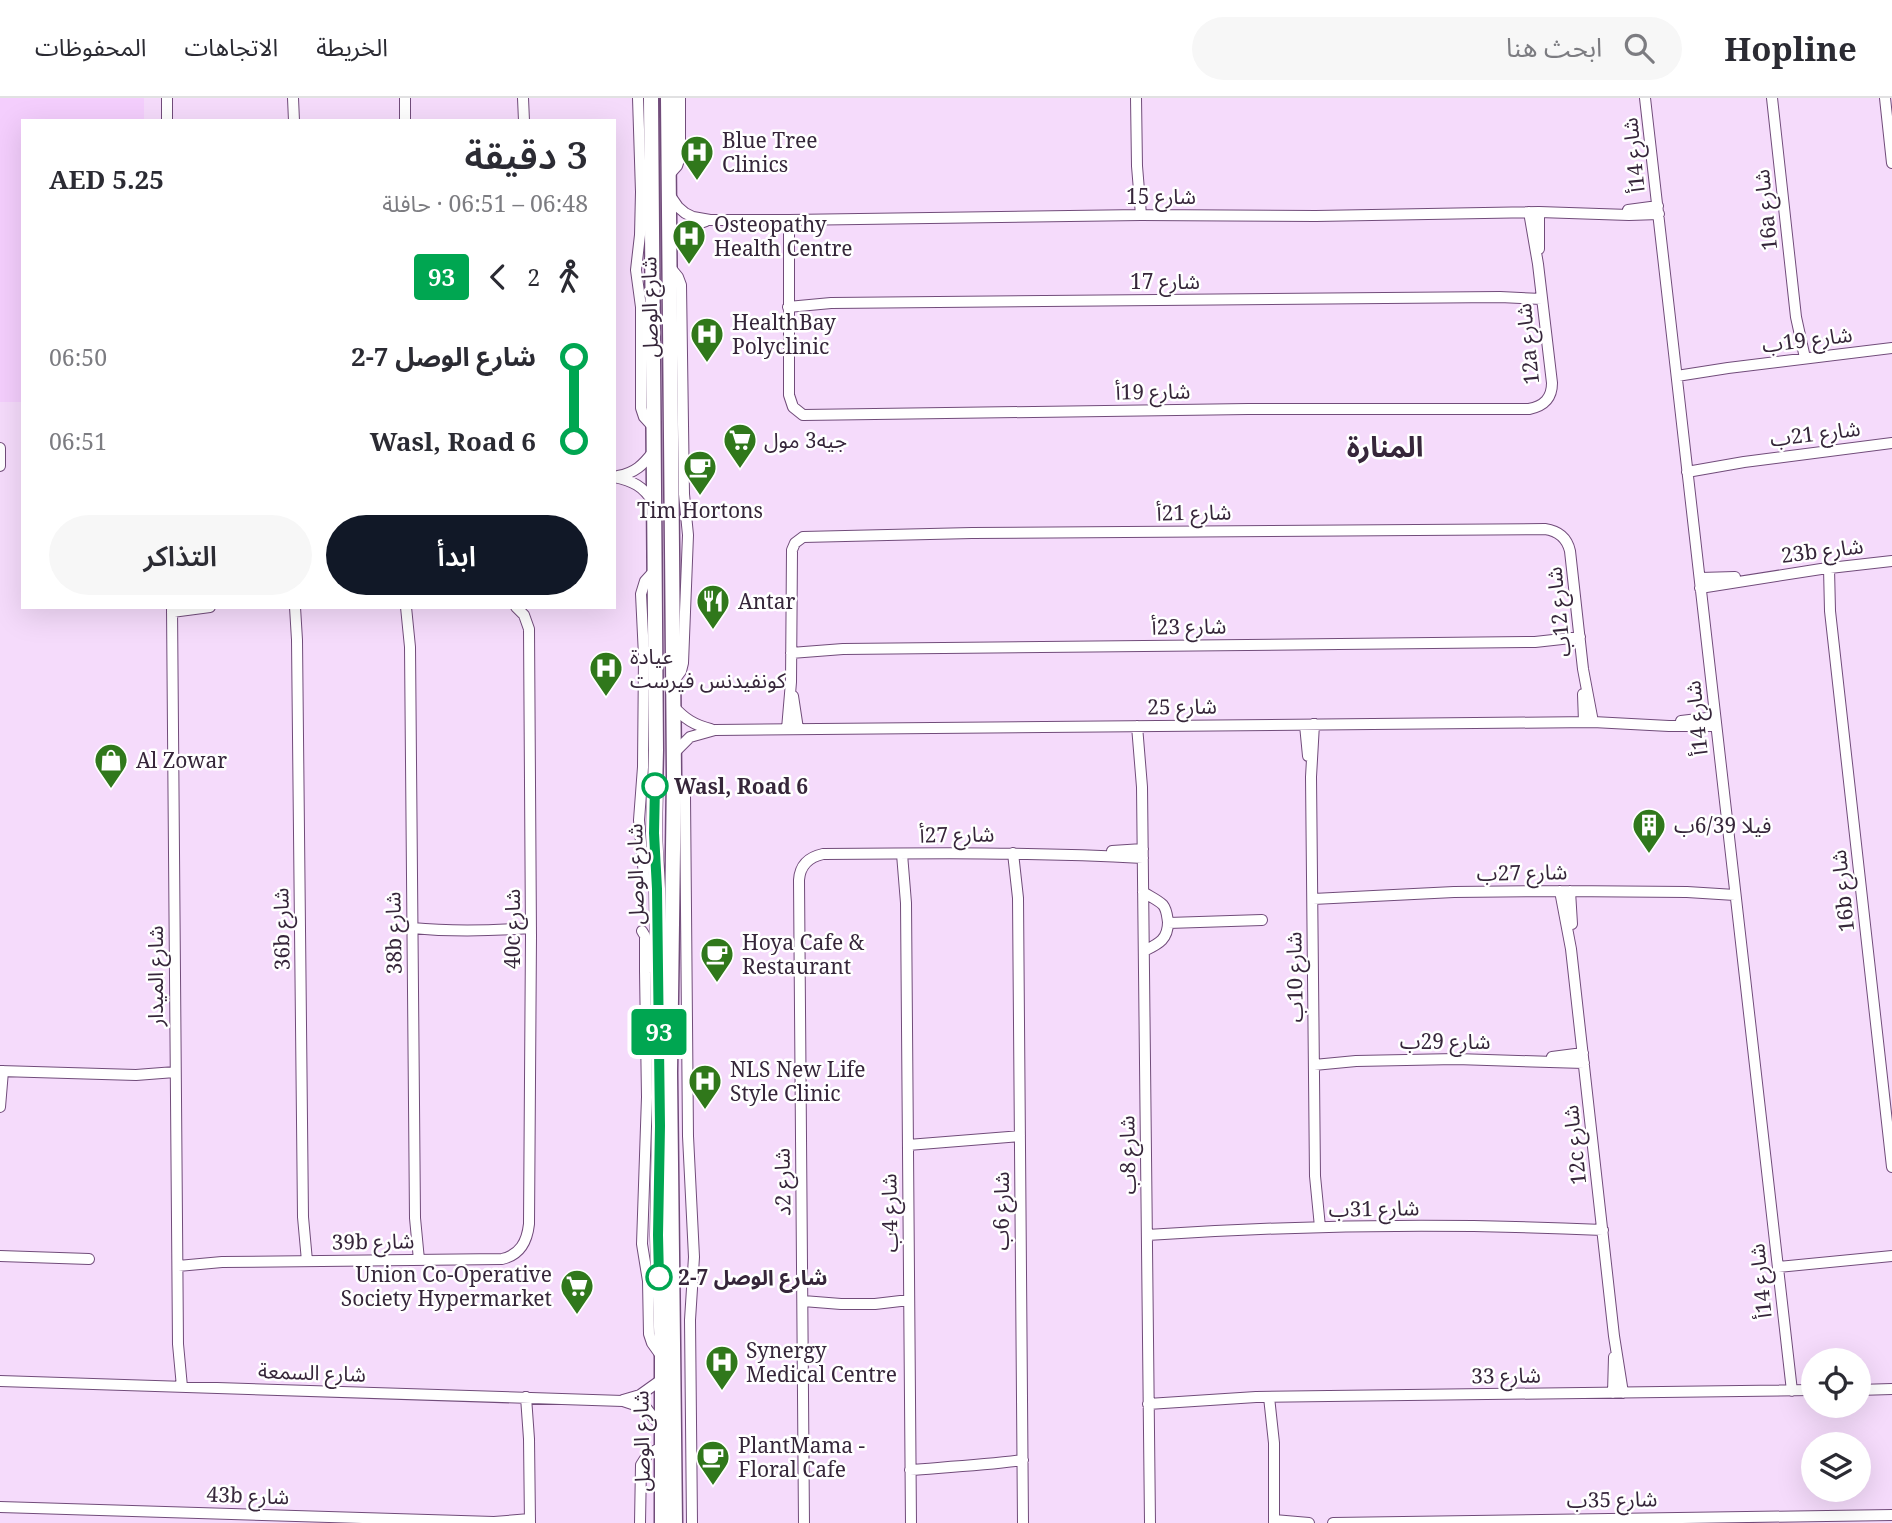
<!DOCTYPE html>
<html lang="ar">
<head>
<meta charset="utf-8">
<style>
  :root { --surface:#fff; --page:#f7f7f7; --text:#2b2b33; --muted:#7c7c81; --line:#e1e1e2; --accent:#111827 }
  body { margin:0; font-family:"Noto Serif","Noto Sans Arabic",serif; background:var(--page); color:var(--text); direction:rtl; height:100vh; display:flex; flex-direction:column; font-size:26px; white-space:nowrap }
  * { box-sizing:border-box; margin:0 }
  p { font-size:23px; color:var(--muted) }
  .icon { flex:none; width:38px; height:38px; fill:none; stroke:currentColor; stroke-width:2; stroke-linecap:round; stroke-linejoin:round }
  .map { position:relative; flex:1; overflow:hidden; direction:ltr }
  .details { position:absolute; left:21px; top:21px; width:595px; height:490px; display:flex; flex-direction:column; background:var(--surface); border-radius:0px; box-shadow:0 7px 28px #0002; direction:rtl }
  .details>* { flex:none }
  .badge { padding:0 14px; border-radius:5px; font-size:24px; line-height:46px }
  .fabs { position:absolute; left:1801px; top:1250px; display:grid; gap:14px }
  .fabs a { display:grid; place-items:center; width:70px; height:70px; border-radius:50%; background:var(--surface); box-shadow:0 7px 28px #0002; font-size:35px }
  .map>.badge { position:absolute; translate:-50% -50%; box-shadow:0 0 0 4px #fff }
  .legs { display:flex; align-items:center; gap:10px; height:77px; padding:0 28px; font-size:23px }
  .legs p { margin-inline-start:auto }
  .headline { display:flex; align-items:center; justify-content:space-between; height:119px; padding:0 28px }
  h1 { font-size:38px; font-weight:600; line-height:52px }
  .cta { display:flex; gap:14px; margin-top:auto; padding:14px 28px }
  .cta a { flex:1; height:80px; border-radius:42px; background:var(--accent); color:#fff; font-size:28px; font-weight:600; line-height:80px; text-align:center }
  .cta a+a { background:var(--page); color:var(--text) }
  ul { padding:0 28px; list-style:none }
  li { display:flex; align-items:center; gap:24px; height:84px; font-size:26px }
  li i { display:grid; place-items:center; width:10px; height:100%; margin:0 9px; background:currentColor }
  li i::after { content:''; width:18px; height:18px; margin:-9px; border:5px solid; border-radius:50%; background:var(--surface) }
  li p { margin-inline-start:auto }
  li:first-child i { background:linear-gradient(#0000 50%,currentColor 0) }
  li:last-child i { background:linear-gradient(currentColor 50%,#0000 0) }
  header { display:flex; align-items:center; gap:42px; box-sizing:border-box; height:98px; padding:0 35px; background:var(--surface); border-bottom:2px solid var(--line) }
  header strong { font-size:33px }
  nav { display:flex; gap:38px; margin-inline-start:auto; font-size:24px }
  .search { width:490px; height:63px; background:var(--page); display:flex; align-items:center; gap:18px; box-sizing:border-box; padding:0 24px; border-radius:38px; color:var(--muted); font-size:26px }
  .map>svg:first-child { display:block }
  .built { fill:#f4cefd }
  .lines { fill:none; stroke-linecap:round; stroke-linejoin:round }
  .street-casing { stroke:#714c7a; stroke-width:12 }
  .primary-casing { stroke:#714c7a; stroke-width:17 }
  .street { stroke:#fff; stroke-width:10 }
  .primary { stroke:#fff; stroke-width:14 }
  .line-1-casing { stroke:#fff; stroke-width:16 }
  .line-1 { stroke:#00a651; stroke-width:10 }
  .stop-1-dot { fill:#fff; stroke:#00a651; stroke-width:3.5 }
  .labels { text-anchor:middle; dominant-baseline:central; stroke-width:5; stroke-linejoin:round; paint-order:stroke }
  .poi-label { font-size:21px; fill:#36263a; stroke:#fff; text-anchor:start }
  .street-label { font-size:21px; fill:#36263a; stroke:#fff }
  .stop-label { font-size:21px; font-weight:bold; fill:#36263a; stroke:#fff; text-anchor:start }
  .district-label { font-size:28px; font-weight:bold; fill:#36263a; stroke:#fff }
</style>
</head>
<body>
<header>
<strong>Hopline</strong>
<div class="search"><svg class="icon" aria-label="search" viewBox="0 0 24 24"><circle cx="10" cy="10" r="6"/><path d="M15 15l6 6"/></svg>ابحث هنا</div>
<nav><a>الخريطة</a><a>الاتجاهات</a><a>المحفوظات</a></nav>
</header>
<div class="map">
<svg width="1892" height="1425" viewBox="0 0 1892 1425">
  <rect width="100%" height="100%" fill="#f5dbfb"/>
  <path class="built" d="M0,0H144V23H23V304H0Z"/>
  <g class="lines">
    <defs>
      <path id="street" d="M167,0V23
        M293,0L294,23
        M405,0V23
        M523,0L524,23
        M638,0L641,94L640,137L636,172L641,209V310L644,319L654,330
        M1136,0L1137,68L1141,117
        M1645,0L1792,1293
        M1772,0L1796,219L1805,260
        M1885,0L1892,65
        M668,78L677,68L680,59V0
        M669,96L678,109L685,115L693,119L710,122H789L1141,117L1316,118L1539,114L1629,117L1659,116
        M1628,112L1658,108
        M1539,114V151
        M789,122V297L793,309L803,317L1248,311H1529C1544,308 1552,300 1552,285L1538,166L1529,114
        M669,149L686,130L706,123
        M669,168L678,179L681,187L684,396L688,437L683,565L681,573L673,584
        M788,209L831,205L1500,199L1542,201
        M1677,278L1728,270L1892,250
        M0,350V368
        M1687,374L1744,364L1892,345
        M618,378C635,375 643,367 653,354
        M614,379C633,383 643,388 653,404
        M1829,470L1830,513L1892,1069
        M655,472L645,483L641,496L644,558L643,669L639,722L644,778L647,784L657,791
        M1700,480L1735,479
        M1700,490L1821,471L1892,463
        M172,509L178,1246L182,1289
        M295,509L297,542L303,1119L307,1163
        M406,509L410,549L415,1120L419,1162
        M172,514L210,509
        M791,555L843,551L1535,544L1580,539
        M1583,596L1584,624
        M793,598L798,631
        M673,608C685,621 694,627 711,631
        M1681,623L1715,619
        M1314,626L1311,679L1315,1078L1320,1129
        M1305,627L1308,658
        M1137,628L1142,689L1150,1425
        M787,631L791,584L792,452L795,445L803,439L972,435L1545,431C1559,433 1567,440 1570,453L1583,571L1593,624
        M674,655L690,639L715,632L1593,624L1669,628H1716
        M674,677L683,690L685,698L688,1038L694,1159L690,1222L692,1425
        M1112,753L1143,751
        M1013,755L1018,800L1023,1425
        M902,756L906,805L911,1425
        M1560,793L1571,851L1614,1238L1623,1295
        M1570,793L1572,826
        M1143,794C1149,798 1158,802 1163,807C1167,812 1167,818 1168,824C1168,842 1158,846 1144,853
        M1313,801L1454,794L1560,793L1687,794L1735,797
        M1168,825L1262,822
        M412,830C453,834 490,833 531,830
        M642,833L645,838V873
        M658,859L649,867L645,873L647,999L642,1146L648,1183L649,1236L652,1245L662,1259
        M1552,959L1583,955
        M1314,967L1356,963L1456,961L1584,965
        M0,973L136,977L175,974
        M0,1009L3,973
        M908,1047L1020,1038
        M1147,1137C1298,1127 1451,1125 1603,1132
        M0,1158L89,1161
        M178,1168L222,1164L502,1161C520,1157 527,1144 529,1126L531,838L529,531L524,517L516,509
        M1778,1169L1892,1158
        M803,1203L841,1206H875L909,1202
        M0,1283L623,1303L647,1311L661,1329
        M1858,1292L1892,1291
        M1613,1295L1614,1259
        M526,1299L529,1341L530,1425
        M1269,1299L1274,1345V1425
        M623,1302L640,1297L661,1282
        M1148,1306L1256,1299L1813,1292
        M910,1372C948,1369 986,1367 1023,1362
        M0,1409L494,1424L530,1421
        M1274,1422L1309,1425
        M640,1425L641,1367L648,1356L662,1349
        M804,1425L799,782C800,767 809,759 823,756C930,755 1036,754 1143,760
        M1333,1425L1892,1417"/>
      <path id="primary" d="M651,0L656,652L654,735L657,791L660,1028L658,1137L662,1259V1425
        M668,0L674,677L670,975L675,1425"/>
    </defs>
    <use href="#street" class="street-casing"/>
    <use href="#primary" class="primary-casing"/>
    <use href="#street" class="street"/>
    <use href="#primary" class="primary"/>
  </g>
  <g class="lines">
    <defs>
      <path id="line-1" d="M655,688L654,735L657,791L660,1028L658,1137L659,1179"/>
    </defs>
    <use href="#line-1" class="line-1-casing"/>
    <use href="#line-1" class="line-1"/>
  </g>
  <defs>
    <symbol id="hospital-pin" viewBox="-11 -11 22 30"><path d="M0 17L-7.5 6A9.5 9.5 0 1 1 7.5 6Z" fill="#30781b" stroke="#fff"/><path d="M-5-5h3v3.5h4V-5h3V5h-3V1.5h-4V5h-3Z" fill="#fff"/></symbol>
    <symbol id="supermarket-pin" viewBox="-11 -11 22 30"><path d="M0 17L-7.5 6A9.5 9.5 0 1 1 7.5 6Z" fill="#30781b" stroke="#fff"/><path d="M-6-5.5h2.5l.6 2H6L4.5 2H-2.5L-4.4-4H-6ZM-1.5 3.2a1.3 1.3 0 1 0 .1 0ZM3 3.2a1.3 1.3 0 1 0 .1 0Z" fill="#fff"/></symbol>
    <symbol id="cafe-pin" viewBox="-11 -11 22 30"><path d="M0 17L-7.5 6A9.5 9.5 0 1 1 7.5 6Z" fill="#30781b" stroke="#fff"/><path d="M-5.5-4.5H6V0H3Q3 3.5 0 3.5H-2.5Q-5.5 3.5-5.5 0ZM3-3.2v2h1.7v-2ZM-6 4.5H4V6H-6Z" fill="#fff"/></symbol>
    <symbol id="restaurant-pin" viewBox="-11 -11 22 30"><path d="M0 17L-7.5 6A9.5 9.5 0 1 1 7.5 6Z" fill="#30781b" stroke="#fff"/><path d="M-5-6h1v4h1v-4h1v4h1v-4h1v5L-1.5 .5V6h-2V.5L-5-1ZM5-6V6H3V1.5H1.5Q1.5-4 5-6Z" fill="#fff"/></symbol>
    <symbol id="shop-pin" viewBox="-11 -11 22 30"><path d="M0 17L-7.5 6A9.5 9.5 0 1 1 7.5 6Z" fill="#30781b" stroke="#fff"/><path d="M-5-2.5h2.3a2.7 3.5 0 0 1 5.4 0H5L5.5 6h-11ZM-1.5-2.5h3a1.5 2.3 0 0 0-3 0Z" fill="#fff"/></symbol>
    <symbol id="building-pin" viewBox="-11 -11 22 30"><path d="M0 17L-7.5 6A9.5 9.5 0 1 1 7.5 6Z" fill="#30781b" stroke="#fff"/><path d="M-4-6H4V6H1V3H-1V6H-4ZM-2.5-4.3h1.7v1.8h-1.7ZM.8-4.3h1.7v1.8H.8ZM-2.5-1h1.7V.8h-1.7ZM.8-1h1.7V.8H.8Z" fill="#fff"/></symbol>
  </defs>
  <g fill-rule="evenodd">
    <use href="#hospital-pin" x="678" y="35" width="38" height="52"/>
    <use href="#hospital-pin" x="670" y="119" width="38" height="52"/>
    <use href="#hospital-pin" x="688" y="217" width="38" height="52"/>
    <use href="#supermarket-pin" x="721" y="323" width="38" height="52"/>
    <use href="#cafe-pin" x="681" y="350" width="38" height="52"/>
    <use href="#restaurant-pin" x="694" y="484" width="38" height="52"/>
    <use href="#hospital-pin" x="587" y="551" width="38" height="52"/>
    <use href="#shop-pin" x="92" y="643" width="38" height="52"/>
    <use href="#building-pin" x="1630" y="708" width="38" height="52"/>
    <use href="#cafe-pin" x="698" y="837" width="38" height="52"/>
    <use href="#hospital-pin" x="686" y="964" width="38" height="52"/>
    <use href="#supermarket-pin" x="558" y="1169" width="38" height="52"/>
    <use href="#hospital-pin" x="703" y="1245" width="38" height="52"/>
    <use href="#cafe-pin" x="694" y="1340" width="38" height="52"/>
  </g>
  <g class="stop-1-dot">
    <circle cx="655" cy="688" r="12"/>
    <circle cx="659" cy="1179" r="12"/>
  </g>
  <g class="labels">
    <g class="poi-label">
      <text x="722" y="42">Blue Tree<tspan x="722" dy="24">Clinics</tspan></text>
      <text x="714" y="126">Osteopathy<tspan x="714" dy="24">Health Centre</tspan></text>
      <text x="732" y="224">HealthBay<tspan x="732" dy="24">Polyclinic</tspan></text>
      <text x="764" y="342">جيه3 مول</text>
      <text x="700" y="412" text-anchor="middle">Tim Hortons</text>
      <text x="738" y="503">Antar</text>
      <text x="630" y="558">عيادة<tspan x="630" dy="24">كونفيدنس فيرست</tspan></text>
      <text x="136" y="662">Al Zowar</text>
      <text x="1674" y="727">فيلا 6/39ب</text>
      <text x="742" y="844">Hoya Cafe &amp;<tspan x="742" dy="24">Restaurant</tspan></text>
      <text x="730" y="971">NLS New Life<tspan x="730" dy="24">Style Clinic</tspan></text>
      <text x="552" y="1176" text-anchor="end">Union Co-Operative<tspan x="552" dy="24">Society Hypermarket</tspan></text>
      <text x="746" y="1252">Synergy<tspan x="746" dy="24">Medical Centre</tspan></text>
      <text x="738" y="1347">PlantMama -<tspan x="738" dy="24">Floral Cafe</tspan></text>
    </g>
    <g class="street-label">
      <text transform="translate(1633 57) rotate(-96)">شارع 14أ</text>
      <text x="1161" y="98">شارع 15</text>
      <text transform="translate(1765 112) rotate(-96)">16a شارع</text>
      <text x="1165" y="183">شارع 17</text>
      <text transform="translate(649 209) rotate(-91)">شارع الوصل</text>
      <text transform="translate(1807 241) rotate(-7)">شارع 19ب</text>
      <text transform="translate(1527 246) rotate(-96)">12a شارع</text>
      <text transform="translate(1153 293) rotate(-1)">شارع 19أ</text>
      <text transform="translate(1815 335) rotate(-7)">شارع 21ب</text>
      <text transform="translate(1194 414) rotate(-1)">شارع 21أ</text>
      <text transform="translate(1822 452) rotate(-7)">23b شارع</text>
      <text transform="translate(1558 514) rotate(-96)">شارع 12ب</text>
      <text transform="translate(1189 528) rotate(-1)">شارع 23أ</text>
      <text transform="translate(1182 608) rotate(-1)">شارع 25</text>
      <text transform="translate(1696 620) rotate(-96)">شارع 14أ</text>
      <text transform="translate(957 736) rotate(-1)">شارع 27أ</text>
      <text transform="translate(1522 774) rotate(-1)">شارع 27ب</text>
      <text transform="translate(635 776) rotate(-91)">شارع الوصل</text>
      <text transform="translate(1842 793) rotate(-96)">16b شارع</text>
      <text transform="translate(281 831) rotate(-91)">36b شارع</text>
      <text transform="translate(512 831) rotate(-90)">40c شارع</text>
      <text transform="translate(393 835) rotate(-91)">38b شارع</text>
      <text transform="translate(155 878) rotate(-90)">شارع الميدار</text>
      <text transform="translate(1294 879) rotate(-91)">شارع 10ب</text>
      <text x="1445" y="943">شارع 29ب</text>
      <text transform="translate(1574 1047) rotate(-96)">12c شارع</text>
      <text transform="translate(1127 1057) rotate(-91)">شارع 8ب</text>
      <text transform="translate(782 1084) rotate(-91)">شارع 2د</text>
      <text transform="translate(1374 1110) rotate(-1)">شارع 31ب</text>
      <text transform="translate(1001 1113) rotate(-90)">شارع 6ب</text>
      <text transform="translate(889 1115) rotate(-91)">شارع 4ب</text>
      <text transform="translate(373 1143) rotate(-1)">39b شارع</text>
      <text transform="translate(1760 1183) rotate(-96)">شارع 14أ</text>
      <text transform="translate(312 1274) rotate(2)">شارع السمعة</text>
      <text transform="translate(1506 1277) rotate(-1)">شارع 33</text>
      <text transform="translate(641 1343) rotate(-91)">شارع الوصل</text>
      <text transform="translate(248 1397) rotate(2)">43b شارع</text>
      <text transform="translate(1612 1401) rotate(-1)">شارع 35ب</text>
    </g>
    <g class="stop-label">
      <text x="674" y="688">Wasl, Road 6</text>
      <text x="678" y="1179">شارع الوصل 7-2</text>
    </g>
    <g class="district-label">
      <text x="1385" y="348">المنارة</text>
    </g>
  </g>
</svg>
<div class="fabs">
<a><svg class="icon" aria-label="locate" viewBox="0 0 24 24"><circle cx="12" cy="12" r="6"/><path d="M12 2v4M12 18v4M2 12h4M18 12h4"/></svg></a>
<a><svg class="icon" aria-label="layers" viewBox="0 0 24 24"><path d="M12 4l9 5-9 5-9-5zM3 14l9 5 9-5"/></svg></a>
</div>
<b class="badge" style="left:659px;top:934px;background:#00a651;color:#fff">93</b>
<section class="details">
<div class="headline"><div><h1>3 دقيقة</h1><p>06:48 – 06:51 · حافلة</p></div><b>AED 5.25</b></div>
<div class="legs"><svg class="icon" aria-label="walk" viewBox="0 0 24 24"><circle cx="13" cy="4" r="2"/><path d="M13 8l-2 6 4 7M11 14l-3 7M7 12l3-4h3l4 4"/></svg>2<svg class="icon" aria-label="back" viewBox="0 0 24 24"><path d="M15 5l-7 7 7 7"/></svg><b class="badge" style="background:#00a651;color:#fff">93</b></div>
<ul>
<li><i style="color:#00a651"></i><b>شارع الوصل 7-2</b><p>06:50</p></li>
<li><i style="color:#00a651"></i><b>Wasl, Road 6</b><p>06:51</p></li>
</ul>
<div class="cta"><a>ابدأ</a><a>التذاكر</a></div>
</section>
</div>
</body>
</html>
